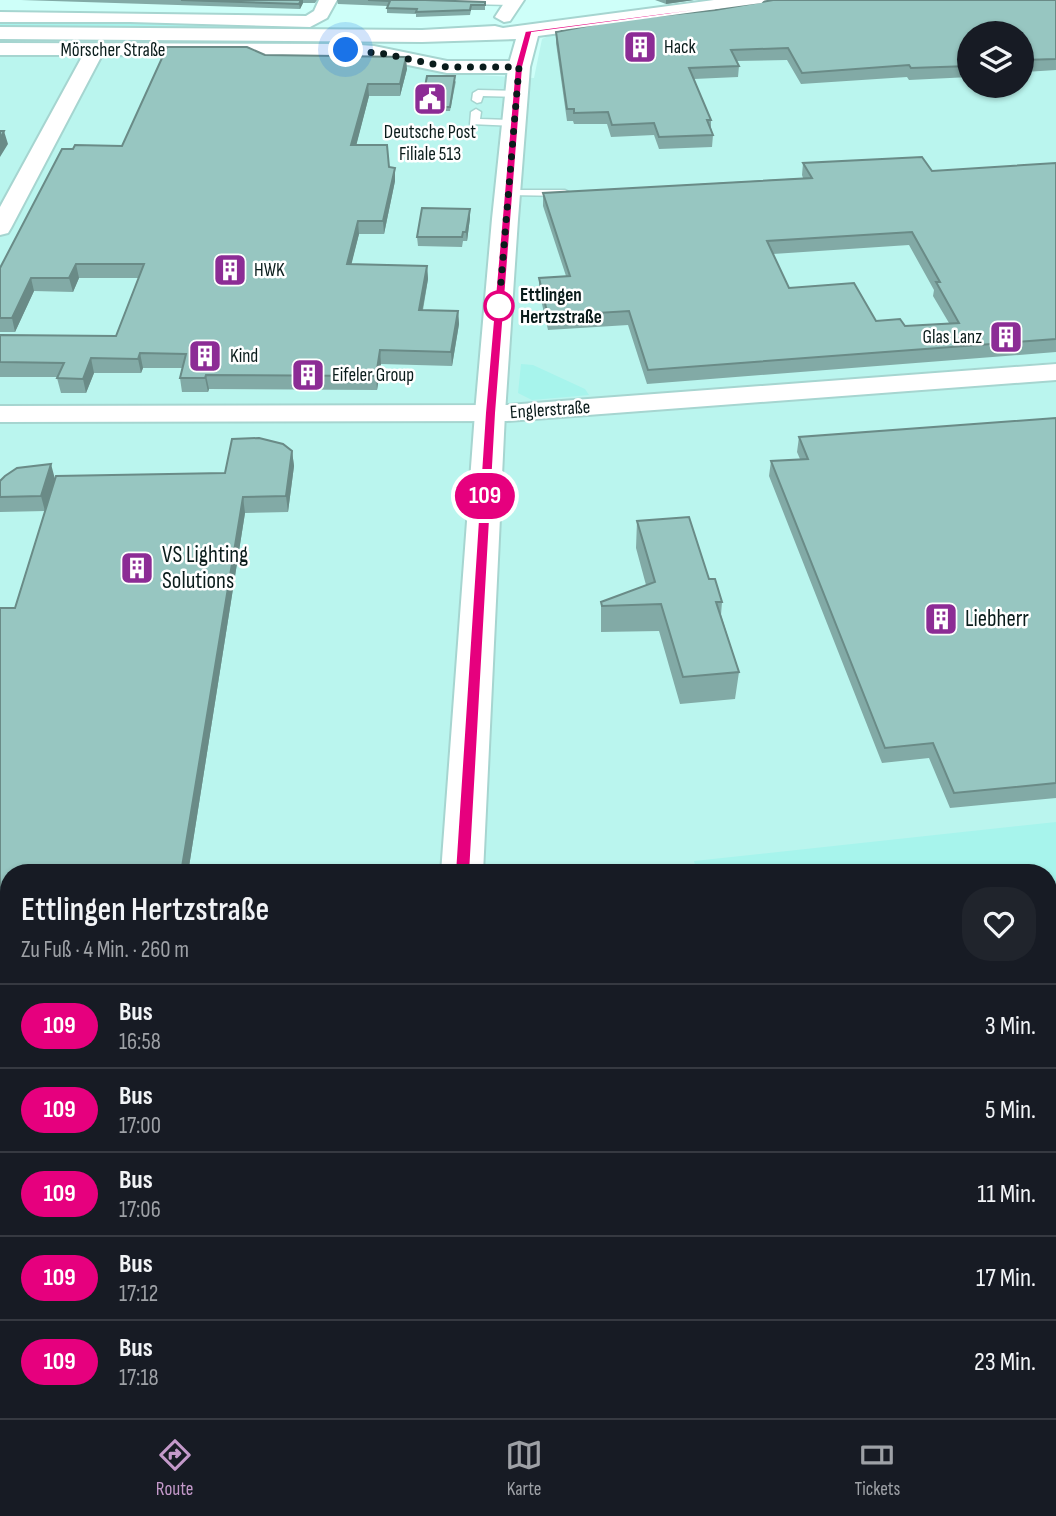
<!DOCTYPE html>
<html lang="de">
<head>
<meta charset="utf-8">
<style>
  :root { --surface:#171b24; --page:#20242c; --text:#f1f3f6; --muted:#9ea1a6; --line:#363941; --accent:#c499ca }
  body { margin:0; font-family:"Sofia Sans Condensed",sans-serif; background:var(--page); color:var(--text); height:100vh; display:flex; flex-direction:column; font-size:26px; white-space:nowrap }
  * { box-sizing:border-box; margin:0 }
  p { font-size:23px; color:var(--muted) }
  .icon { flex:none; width:38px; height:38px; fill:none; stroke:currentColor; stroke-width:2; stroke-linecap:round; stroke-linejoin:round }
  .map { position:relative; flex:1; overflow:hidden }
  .sheet { position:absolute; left:0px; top:864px; width:1057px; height:555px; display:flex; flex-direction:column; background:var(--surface); border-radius:28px 28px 0 0; box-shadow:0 2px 5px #0004 }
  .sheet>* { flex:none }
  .badge { padding:0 14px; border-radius:23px; font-size:24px; line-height:46px }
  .fabs { position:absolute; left:957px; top:21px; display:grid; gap:14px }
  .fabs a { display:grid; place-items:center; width:77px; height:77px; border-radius:50%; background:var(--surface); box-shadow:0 2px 5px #0004; font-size:35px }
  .you { position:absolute; width:35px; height:35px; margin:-18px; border:5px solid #fff; border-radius:50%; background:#1a73e8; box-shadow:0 0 0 10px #1a73e833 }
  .map>.badge { position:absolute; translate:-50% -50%; box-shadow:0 0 0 4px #fff }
  .round { display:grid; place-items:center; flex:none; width:74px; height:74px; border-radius:28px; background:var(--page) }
  .overview { display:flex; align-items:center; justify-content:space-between; height:119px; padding:0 21px }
  h1 { font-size:33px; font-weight:600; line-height:52px }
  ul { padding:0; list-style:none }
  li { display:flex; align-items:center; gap:21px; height:84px; padding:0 21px; border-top:2px solid var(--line) }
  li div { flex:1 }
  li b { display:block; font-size:26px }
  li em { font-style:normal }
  li .badge { min-width:77px; font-weight:700; text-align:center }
  .dock { display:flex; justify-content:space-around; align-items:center; height:98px; border-top:2px solid var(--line); background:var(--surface); font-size:19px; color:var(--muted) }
  .dock a { display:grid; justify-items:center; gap:4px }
  .dock .current { color:var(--accent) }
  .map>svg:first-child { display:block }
  .built { fill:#baf5ee; fill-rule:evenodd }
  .green { fill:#a7f4ec }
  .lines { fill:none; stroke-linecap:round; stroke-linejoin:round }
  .lane-casing { stroke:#a6d5d0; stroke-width:3 }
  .street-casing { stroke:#a6d5d0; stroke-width:4 }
  .secondary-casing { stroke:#a6d5d0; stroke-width:4 }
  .lane { fill:#fff; fill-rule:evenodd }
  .street { fill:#fff; fill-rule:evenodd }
  .secondary { fill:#fff; fill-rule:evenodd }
  .wall { fill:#82aaa6; fill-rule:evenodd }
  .shaded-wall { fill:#6a8b87 }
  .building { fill:#97c6c1; stroke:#6a8b87; stroke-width:2; fill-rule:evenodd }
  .line { fill:#e6007e; stroke:#fff; stroke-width:2 }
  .walk { stroke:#0a1c1b; stroke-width:7; stroke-dasharray:0 12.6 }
  .stop-dot { fill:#fff; stroke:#e6007e; stroke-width:3.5 }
  .labels { text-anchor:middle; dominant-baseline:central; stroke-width:5; stroke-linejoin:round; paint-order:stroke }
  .far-poi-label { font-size:19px; fill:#0a1c1b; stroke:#fff; text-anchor:start }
  .far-street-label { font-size:19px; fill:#0a1c1b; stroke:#fff }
  .far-stop-label { font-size:19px; font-weight:bold; fill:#0a1c1b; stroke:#fff; text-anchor:start }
  .poi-label { font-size:23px; fill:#0a1c1b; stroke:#fff; text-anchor:start }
</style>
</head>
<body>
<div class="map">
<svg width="1056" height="1418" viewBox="0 0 1056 1418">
  <rect width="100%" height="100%" fill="#cefff9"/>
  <path class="built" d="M1056,0V362L875,376L884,394L1056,381V1418H0V55L343,56L377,58L441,73L534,78L542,39L554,33ZM970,33H1022V86H970ZM9,873H1048V1410H9Z"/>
  <path class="green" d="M0,20L311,25L309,31L0,30Z
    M521,364L533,365L585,389L589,395L532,400L518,393Z
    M1056,822V1251H1048V873H697L694,861Z"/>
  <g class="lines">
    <defs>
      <path id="lane" d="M421,0H517L519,2L514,5L426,3Z
        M478,90L517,91L522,94L517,97L483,96L481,102L477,103L472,100L473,93Z
        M476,109L481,112L480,119L514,120L519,123L514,126L470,124L471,112Z
        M508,190H565L571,193L565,196L504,195V191Z"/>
      <path id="street" d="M319,0H337L327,18L310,27L130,22H0V12L306,16L314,11Z
        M506,0H524L510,21L504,22L495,17Z
        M0,43L346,44L374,46L447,61H519L529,67L519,73H447L374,58L346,56L102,55L11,228L8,233L0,235V207L83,55H0Z
        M1056,364V380L507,421L0,422V406L507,405Z
        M1048,1273H1056V1319H1048Z
        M0,1308H9V1354H0Z"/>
      <path id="secondary" d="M714,0H771L768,4L761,6L538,36L530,67L518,219L505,413L483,873H441L475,413L492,219L508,67L516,39L422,42L0,39V27L422,30L495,26L503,28Z
        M424,1410H480V1418H424Z"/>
    </defs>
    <use href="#lane" class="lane-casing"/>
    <use href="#street" class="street-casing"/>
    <use href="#secondary" class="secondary-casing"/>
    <use href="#lane" class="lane"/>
    <use href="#street" class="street"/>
    <use href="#secondary" class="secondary"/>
  </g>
  <path class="wall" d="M21,0H317L315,3H303L300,9Z
    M337,0H425L485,2V10H471L470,15L416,17V14L387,13V6L338,4Z
    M655,0H694L666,4Z
    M1056,0V70L1025,72L1024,75H1022V33H970V77L909,80L907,77L801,84L787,60L736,61L739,66L738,77L694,79L711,120V128L713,135L712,147L659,149L654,135L611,137L607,124H574L573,121H567L556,43V32Z
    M265,55L407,69L400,96H369L356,145L389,167L395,168V181L384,234H359L351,264L427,266L428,279L423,310L458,311L459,324L452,366L381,364L377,390L209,389L208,392H182L180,378L182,368H143L141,373H94L86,393H61L57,378L58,377H0V335L116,336L139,278H79L73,292L34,291L15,332H0V268L73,149L122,146Z
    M456,81L450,111H421V107Z
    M803,163L932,171L1056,163V352L647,384L628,325L548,330L539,291V278L566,276L543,206V193L803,178L802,175ZM909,245L934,290L933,296L949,323L905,326L876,321L789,288L773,254Z
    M470,218L467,241H463L462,247L418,246L417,237Z
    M1056,418V798L950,808L929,758L882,763L769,476L771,461L800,459L797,452L799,437Z
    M292,451L294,466L288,512L245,513L188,873H9V1101L0,1102V608H15L45,511L0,512V481L55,478L225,473Z
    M637,521L709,579L722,602L721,615L739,672L735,699L680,704L659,631L601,632V602L646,585L636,548Z
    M913,1410H1048L1056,1418H914Z"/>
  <path class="shaded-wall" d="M301,0H303V3L300,9L299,4Z
    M666,0H694L666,4Z
    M406,57L407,69L400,96V84Z
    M368,84L369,96L353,158L351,145Z
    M4,131L8,144L0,157V139Z
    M395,168V181L384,234L383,221Z
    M470,209V218L467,241L466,232Z
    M358,221L359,234L348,278L347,264Z
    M76,264L79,278L73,292L69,278Z
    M427,266L428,279L420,323L419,310Z
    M31,278L34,291L15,332L12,318Z
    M458,311L459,324L452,366L451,352Z
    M380,350L381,364L377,390L376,376Z
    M140,353L143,368L141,373L138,359Z
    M91,358L94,373L86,393L83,379Z
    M206,375L209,389L208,392L205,378Z
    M292,451L294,466L288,512L286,496Z
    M51,464L55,479L45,511L41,496Z
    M243,497L245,513L188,873H181Z
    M9,1060V1101L2,1086Z"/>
  <path class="building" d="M181,0H301L299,4Z
    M368,0H425L485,2V5H471L470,10L416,12L417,9L387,8L390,1Z
    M773,0H1056V59L1024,60L1026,63L1022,64V33H970V66L911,68L909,65L802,73L788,48L731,50L739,66L689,68L711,120H707L713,135L659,137L654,123L612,125L608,112L574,113V109H567L556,32L617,20L715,10Z
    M167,47H247L265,55L406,57L400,84H368L351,145H387L389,167L395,168L383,221H358L347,264L427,266L419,310L458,311L451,352L380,350L376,376L206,375L205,378H180L186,354L140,353L138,359L91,358L83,379L57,378L64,363L0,362V335L116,336L144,264H76L69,278H31L12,318H0V268L62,149H73L75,145L122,146Z
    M427,76H455L450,107H421Z
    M0,131H4L0,139Z
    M922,157L932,171L1056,163V339L648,370L629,311L548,316L539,278L570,276L543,193L812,178L803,163ZM912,232L940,282H936L959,323L905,326L900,319L876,321L854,283L789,288L767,241Z
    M422,208L470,209L466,232H463L462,237H417Z
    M1056,418V783L954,793L933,743L885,748L771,461L808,459L799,437Z
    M259,438L283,444L292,451L286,496L243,497L181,873H9V1060L2,1086H0V608H15L56,476L225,473L232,439Z
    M51,464L41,496L0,497V481L5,476L17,468Z
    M689,517L709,579H715L722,602H716L739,672L683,677L661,604L602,606L601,602L655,582L637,521Z
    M1048,1353H1056V1418H922L921,1410H1048Z"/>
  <path class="line" d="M761,2L532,33L523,67L496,413L470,873L462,879L457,877L455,873L485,413L515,67L525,31L763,0Z"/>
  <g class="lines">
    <path class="walk" d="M346,50L385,54L447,67H519L499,306"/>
  </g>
  <defs>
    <symbol id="building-square" viewBox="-11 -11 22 22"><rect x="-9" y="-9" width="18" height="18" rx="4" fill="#8c2c95" stroke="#fff"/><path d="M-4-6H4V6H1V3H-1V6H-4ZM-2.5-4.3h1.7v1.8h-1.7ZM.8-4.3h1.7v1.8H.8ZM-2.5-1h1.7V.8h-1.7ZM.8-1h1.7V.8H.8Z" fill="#fff"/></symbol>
    <symbol id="civic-square" viewBox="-11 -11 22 22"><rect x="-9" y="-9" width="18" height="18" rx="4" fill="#8c2c95" stroke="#fff"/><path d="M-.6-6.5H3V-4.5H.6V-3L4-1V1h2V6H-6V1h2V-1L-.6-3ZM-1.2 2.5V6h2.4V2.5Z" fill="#fff"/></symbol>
  </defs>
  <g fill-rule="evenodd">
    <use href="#building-square" x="621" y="28" width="38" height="38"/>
    <use href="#civic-square" x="411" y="80" width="38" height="38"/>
    <use href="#building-square" x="211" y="251" width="38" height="38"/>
    <use href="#building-square" x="987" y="318" width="38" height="38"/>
    <use href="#building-square" x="186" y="337" width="38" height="38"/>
    <use href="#building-square" x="289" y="356" width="38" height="38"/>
    <use href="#building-square" x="118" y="549" width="38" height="38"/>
    <use href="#building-square" x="922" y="600" width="38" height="38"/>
  </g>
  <circle class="stop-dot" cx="499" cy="306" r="14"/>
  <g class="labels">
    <g class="far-poi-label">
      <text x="664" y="47">Hack</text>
      <text x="430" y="132" text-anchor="middle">Deutsche Post<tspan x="430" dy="22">Filiale 513</tspan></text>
      <text x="254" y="270">HWK</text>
      <text x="982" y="337" text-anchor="end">Glas Lanz</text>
      <text x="230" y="356">Kind</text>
      <text x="332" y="375">Eifeler Group</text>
    </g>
    <g class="far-street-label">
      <text x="113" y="50">Mörscher Straße</text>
      <text transform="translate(550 410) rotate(-4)">Englerstraße</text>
    </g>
    <g class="far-stop-label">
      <text x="520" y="295">Ettlingen<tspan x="520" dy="22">Hertzstraße</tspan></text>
    </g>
    <g class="poi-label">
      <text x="162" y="555">VS Lighting<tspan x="162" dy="26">Solutions</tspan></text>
      <text x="965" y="619">Liebherr</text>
    </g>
  </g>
</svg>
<div class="fabs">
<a><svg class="icon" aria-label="layers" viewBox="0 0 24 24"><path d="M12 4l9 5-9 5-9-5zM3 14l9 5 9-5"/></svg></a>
</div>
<div class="you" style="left:346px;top:50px"></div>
<b class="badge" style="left:485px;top:496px;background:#e6007e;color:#fff">109</b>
<section class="sheet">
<div class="overview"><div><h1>Ettlingen Hertzstraße</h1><p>Zu Fuß · 4 Min. · 260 m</p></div><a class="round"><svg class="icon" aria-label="heart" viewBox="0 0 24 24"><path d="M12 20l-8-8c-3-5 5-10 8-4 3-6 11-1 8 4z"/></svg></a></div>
<ul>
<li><span class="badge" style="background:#e6007e;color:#fff">109</span><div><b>Bus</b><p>16:58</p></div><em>3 Min.</em></li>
<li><span class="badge" style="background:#e6007e;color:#fff">109</span><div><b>Bus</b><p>17:00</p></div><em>5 Min.</em></li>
<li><span class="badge" style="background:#e6007e;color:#fff">109</span><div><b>Bus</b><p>17:06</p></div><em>11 Min.</em></li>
<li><span class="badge" style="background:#e6007e;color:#fff">109</span><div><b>Bus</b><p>17:12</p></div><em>17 Min.</em></li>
<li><span class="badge" style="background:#e6007e;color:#fff">109</span><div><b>Bus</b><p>17:18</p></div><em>23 Min.</em></li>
</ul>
</section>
</div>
<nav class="dock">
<a class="current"><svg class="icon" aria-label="directions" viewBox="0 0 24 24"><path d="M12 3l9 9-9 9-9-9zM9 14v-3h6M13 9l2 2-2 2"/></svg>Route</a>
<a><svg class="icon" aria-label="map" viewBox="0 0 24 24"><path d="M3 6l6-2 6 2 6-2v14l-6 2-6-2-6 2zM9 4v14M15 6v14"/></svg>Karte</a>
<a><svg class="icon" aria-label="tickets" viewBox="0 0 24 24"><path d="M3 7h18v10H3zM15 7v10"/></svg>Tickets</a>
</nav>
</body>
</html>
